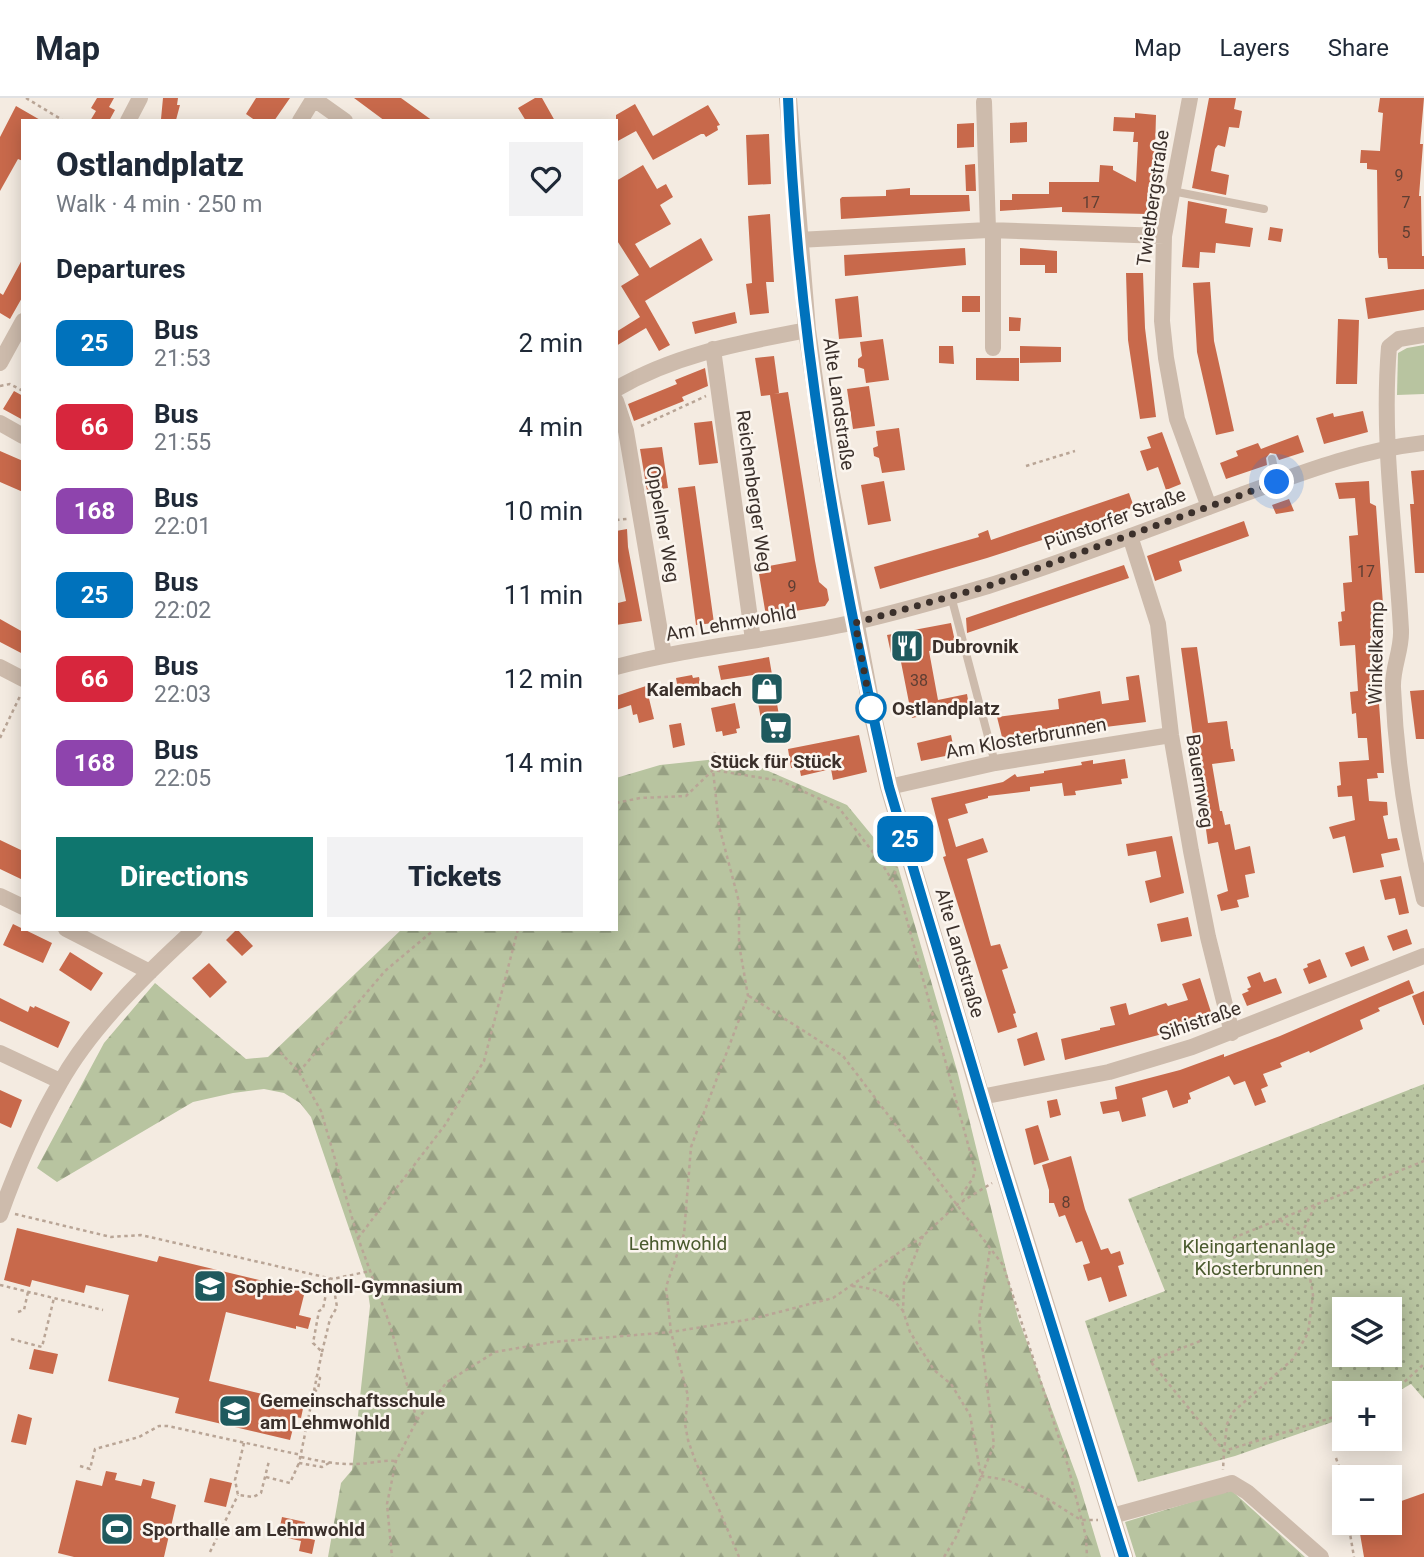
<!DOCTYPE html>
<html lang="en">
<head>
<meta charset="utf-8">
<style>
  :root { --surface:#fff; --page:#f2f2f3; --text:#1f2937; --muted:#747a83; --line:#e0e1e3; --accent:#0f766e }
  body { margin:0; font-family:Roboto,sans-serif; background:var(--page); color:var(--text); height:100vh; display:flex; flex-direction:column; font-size:26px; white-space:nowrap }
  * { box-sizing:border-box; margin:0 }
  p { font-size:23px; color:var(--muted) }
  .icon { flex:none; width:38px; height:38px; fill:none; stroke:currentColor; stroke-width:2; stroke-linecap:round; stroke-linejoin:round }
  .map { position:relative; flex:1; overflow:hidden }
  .panel { position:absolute; left:21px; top:21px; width:597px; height:812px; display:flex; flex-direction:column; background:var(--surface); border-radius:0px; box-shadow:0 4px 18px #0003 }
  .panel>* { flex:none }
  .badge { padding:0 14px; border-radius:10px; font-size:24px; line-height:46px }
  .buttons { position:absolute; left:1332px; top:1199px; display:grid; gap:14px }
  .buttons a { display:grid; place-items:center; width:70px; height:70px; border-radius:0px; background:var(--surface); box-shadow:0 4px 18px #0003; font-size:35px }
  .you { position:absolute; width:35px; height:35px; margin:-18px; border:5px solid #fff; border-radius:50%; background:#1a73e8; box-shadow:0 0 0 10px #1a73e833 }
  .map>.badge { position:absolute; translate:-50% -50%; box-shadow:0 0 0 4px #fff }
  h2 { padding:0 35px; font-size:26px; line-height:63px }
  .round { display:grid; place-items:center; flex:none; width:74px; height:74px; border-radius:0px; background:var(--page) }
  .head { display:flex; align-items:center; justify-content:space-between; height:119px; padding:0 35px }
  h1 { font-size:33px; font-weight:800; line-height:52px }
  .button { display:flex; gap:14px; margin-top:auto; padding:14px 35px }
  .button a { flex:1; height:80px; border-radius:0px; background:var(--accent); color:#fff; font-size:28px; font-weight:800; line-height:80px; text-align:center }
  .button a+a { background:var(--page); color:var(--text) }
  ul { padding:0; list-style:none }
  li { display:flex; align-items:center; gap:21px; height:84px; padding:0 35px }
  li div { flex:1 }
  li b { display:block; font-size:26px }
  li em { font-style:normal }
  li .badge { min-width:77px; font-weight:700; text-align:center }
  header { display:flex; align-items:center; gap:42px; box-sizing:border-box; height:98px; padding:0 35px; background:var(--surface); border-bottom:2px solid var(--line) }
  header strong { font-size:33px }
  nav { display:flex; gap:38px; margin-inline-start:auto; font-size:24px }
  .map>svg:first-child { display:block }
  .forest { fill:url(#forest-firs) }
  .park { fill:#b8c4a0 }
  .garden { fill:url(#garden-dots); fill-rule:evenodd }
  .building { fill:#c8694b }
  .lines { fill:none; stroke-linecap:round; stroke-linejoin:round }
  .path { stroke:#b9a596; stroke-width:2.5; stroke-dasharray:3.5 3.5; stroke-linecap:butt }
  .service { stroke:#cdbbac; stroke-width:8 }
  .minor { stroke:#cdbbac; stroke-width:16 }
  .tertiary { stroke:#cdbbac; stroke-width:18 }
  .line-casing { stroke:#fff; stroke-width:16 }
  .line { stroke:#0072bc; stroke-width:10 }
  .walk { stroke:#3b302b; stroke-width:7; stroke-dasharray:0 12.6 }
  .stop-dot { fill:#fff; stroke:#0072bc; stroke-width:3.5 }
  .labels { text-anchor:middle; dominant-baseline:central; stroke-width:5; stroke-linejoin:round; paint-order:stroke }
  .number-label { font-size:16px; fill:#5e3e33 }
  .street-label { font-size:19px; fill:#3b302b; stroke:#fbf5ee }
  .poi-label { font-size:19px; font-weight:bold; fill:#3b302b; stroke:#fbf5ee; text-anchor:start }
  .stop-label { font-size:19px; font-weight:bold; fill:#3b302b; stroke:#fbf5ee; text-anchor:start }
  .park-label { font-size:19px; fill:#4a5a2e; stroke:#fbf5ee }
</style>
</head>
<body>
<header>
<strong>Map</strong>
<nav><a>Map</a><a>Layers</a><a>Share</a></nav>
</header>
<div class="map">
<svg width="1424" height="1459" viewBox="0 0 1424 1459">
  <defs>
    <pattern id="forest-firs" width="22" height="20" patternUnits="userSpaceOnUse" patternTransform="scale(1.75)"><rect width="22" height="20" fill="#b8c4a0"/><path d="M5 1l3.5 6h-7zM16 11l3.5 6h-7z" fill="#97a083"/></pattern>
    <pattern id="garden-dots" width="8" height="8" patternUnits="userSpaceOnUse" patternTransform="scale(1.75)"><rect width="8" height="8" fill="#b8c4a0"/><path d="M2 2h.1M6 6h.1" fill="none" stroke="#97a083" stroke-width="1.8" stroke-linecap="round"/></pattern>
  </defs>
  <rect width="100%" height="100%" fill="#f4ebe1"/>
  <path class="forest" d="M736,659L847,707L898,769L958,976L1018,1220L1078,1382L1101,1459H328L341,1385L352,1372L370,1208L366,1180L311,1019L300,1005L284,995L264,991L233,995L193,1004L57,1084L37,1070L104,945L155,885L246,961L268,959L402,831H616V680L660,667Z
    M1231,1392L1305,1459H1136L1125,1424Z"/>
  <path class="park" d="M1424,247V296L1397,297L1398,255L1407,250Z"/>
  <path class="garden" d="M1424,986V1301L1411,1286L1390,1298V1295H1344V1320L1235,1358L1138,1384L1085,1223L1165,1193L1128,1101ZM1344,1211H1390V1256H1344Z"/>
  <path class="building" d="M97,0H114L109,9L115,12L109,23H90L96,13L91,10Z
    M163,0H178L177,7H180L176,22L161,21Z
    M256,0H290L274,23H256L246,16Z
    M354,0H401L433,23H385Z
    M535,0H542L555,23H526L518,10Z
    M1209,0H1236L1234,11L1242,13L1239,30L1229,29L1225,49L1218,47L1215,51L1211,73L1229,77L1226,97L1192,90Z
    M1380,0H1424L1420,46H1423L1419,98H1421L1422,158H1424V171H1388L1387,160H1379L1378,154L1377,72L1367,71V65H1360L1361,52L1380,53L1383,15L1378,14Z
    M635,6L653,38L708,7L720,27L717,28L718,32L706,39L704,36H701L653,62L636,33L616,44V17Z
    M16,8L42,23H23V63L18,61L0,93V39Z
    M1135,15L1156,17L1154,90L1148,89L1147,116L1062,114V109L1000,113V102H1012V96H1049V84H1099L1100,67L1113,68V72L1136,84L1138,44H1133L1134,34L1113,33L1114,19L1135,20Z
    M1027,24V44L1010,45V25Z
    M974,25V49L957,50V26Z
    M769,36L771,86L748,87L746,37Z
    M975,66L976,93H966L965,67Z
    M643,67L657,91L666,86L673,99L660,107L671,126L635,146L650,170L701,140L713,162L645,203L670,247L659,253L646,230L616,248V234L640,219L621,188L639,177L616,141V83Z
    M910,90V97H969L970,113L841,121L840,101L842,99L886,98V92Z
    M1188,103L1227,111L1225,125L1253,130L1250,149L1216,145L1215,155L1200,154L1199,170L1182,169Z
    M770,116L774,184H766L769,215L750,217L746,186L752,185L748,118Z
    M1270,129L1283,131L1281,144L1268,142Z
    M965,150L966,167L845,178L844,157Z
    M1020,150L1057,153V175H1045V167H1020Z
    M23,160V198L10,221L0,215V195L3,197Z
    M1126,175H1143L1145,230L1156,319L1140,321L1128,242Z
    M1210,184L1214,243L1234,333L1216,337L1197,254L1193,185Z
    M1424,191V212L1368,221L1365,200Z
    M858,198L862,239L839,241L835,201Z
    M962,198H980V214H962Z
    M735,214L737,225L695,236L692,224Z
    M1009,219L1021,220L1020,233H1009Z
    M1338,221L1359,222L1357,286H1336Z
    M883,241L889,282L866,285L864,271L858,269V261L862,258L860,244Z
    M939,248H953L954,266L939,265Z
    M1020,248L1061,249V264L1020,265Z
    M774,258L779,295L774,296L788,294L815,463L819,484L827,491L829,502L825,508L766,518L758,470L796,463L770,297L761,298L755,260Z
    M976,260H1019V283L976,282Z
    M705,270L708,288L682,299L684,303L634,323L628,306L677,286L675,282Z
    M869,288L875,328L853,331L847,291Z
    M14,293L23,298V322L3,311Z
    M1363,313L1368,334L1324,346L1316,320L1333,315L1334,319Z
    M712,323L718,365L699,367L694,325Z
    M899,330L905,372L882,375L879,360L874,358L873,350L878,348L876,333Z
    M1162,334L1181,386L1166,392L1158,369L1147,373L1140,353L1151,350L1147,339Z
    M1298,337L1304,354L1279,362L1276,356L1270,355L1266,360L1267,367L1226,381L1220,365L1238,358L1236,353L1258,345L1261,351Z
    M662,349L668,390L647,393L640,351Z
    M0,353L23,363V394L0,384Z
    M1424,372V475H1415L1410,406H1414L1411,373Z
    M884,383L891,423L868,427L861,387Z
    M1369,383L1370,405L1376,408L1385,534L1374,536L1384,675H1377L1378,680L1367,681L1369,703L1387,704L1388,717L1383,718L1388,741L1397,740L1400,752L1381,756L1384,769L1353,775L1345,738L1333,741L1329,729L1355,722L1352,698L1338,699L1337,688L1341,687L1339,664L1369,662L1367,640H1358L1356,615L1352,616L1350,594L1358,593L1355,547L1340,548L1338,524L1342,523L1341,514L1345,513L1343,485L1352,484L1349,438L1358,437L1355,400L1339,401L1335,385Z
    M695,388L714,525L696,527L678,390Z
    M1129,395L1134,409L1082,429L987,460L880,491L874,469L979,439L978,436L988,432L991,442Z
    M1289,401L1294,413L1276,416L1272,407Z
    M1244,423L1249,438L1179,463L1182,473L1155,483L1147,458Z
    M627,431L628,449L642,523L616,527L618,505L626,503L616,453V433Z
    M1124,467L1129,480L967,535L966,520Z
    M0,521L23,534V556L0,544Z
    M951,525L956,548L929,553L938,602L967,596L969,608L912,620L900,559L892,560L887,537Z
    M1197,549L1208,625L1227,623L1231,651H1233L1235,663L1212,666L1220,713H1222L1225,727L1230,726L1235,752L1250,748L1255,775L1245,777L1249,799L1237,802L1239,809L1221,813L1217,797L1228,793L1218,744L1208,746L1181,550Z
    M769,559L782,635L764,638L753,577L721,582L718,568Z
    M692,577L693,580L699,579L702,593L679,597L676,580Z
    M1139,577L1146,624L1081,632L1004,647L997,619L1059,611L1058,601L1100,593L1102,606L1129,602L1126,579Z
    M646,588L654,621L639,625L637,616L633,617L631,607L616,612V598Z
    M1424,592V641H1416L1410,593Z
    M735,605L740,630L736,631L737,635L723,638L722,633L716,634L711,610Z
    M681,625L685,647L673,650L669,627Z
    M859,637L867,674L833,682L831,671L801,678L799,668L791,670L788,651Z
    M951,637L955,656L921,663L917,645Z
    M1125,661L1128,680L1121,681L1122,686L1075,693L1076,697L1064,698L1062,685L1030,689V693L988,698V700L965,706L968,715L948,721L956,749L983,740L988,754L967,761L991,848L1000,846L1008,870L1002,872L1016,915L1013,916L1017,929L998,935L943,759L946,758L931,700L1003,684L1015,676L1017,679L1044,675V673L1082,667L1081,664L1093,662V666Z
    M1172,738L1184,795L1150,805L1145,783L1161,779L1156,753L1128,758L1126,746Z
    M0,742L23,753V782L0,771Z
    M1401,778L1409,815L1399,817L1395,800L1385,802L1380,782Z
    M1188,819L1192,838L1161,844L1157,826Z
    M13,826L52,845L43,865L3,847Z
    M237,831L253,848L242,858L226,842Z
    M1407,831L1412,846L1393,853L1387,838Z
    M1364,848L1369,862L1351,869L1345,855Z
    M70,854L103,875L91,893L59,872Z
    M1320,861L1327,879L1309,886L1303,871L1308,869L1307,866Z
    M209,865L227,884L210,900L192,880Z
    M1260,874L1264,884L1276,880L1282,895L1247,908L1242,896L1249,893L1247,891L1251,889L1247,879Z
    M1200,880L1211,914L1179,925L1181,931L1065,962L1061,941L1100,932V930L1115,927L1110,909L1126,905L1129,917L1166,905L1168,908L1188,902L1182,886Z
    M1409,882L1414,895L1378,910L1380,913L1360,922L1363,931L1310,955L1309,953L1280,965L1282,969L1263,976L1268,988L1261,991L1266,1004L1255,1008L1245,983L1234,987L1229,978L1189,995L1191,1001L1188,1002V1005L1173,1010L1167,992L1142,1000L1146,1018L1122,1024L1119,1013L1103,1016L1100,1004L1117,1001L1115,989L1180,972L1224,956V959L1280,938Z
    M1424,893V927H1423L1412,898Z
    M0,900L28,914L30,908L34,910L35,908L70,924L58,950L0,923Z
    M1037,934L1045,962L1024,968L1017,941Z
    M0,992L22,1002L11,1030L0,1025Z
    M1057,1001L1061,1017L1050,1020L1047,1003Z
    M1038,1027L1049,1062L1034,1067L1025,1031Z
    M1071,1058L1085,1111L1101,1152L1108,1150L1111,1156L1120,1153L1124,1166L1118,1168L1127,1198L1109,1204L1101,1179L1088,1183L1083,1167L1090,1165L1082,1143L1076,1145L1065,1117L1059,1119L1054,1105H1049V1092L1042,1067Z
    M17,1130L157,1164L159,1158L305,1193L299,1217L311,1220L308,1231L296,1228V1231L226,1214L209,1283L304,1306L301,1320L296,1319L290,1342L175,1315L179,1300L108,1283L129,1197L86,1187L84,1195L32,1182L30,1189L4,1182Z
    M34,1251L58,1256L53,1276L29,1271Z
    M18,1316L32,1320L26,1347L11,1344Z
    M106,1373L117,1375L115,1382L141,1388L143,1381L155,1384L151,1400L176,1407L164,1459H74L58,1455L76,1382L102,1388Z
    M210,1380L232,1385L226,1409L204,1404Z
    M1424,1395V1459H1364L1358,1424H1390V1407Z
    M282,1419L305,1424L302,1439L315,1442L312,1456L299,1453L301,1443L278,1438Z"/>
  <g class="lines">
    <path class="path" d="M26,0L64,23
      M0,288L10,286L23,293
      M641,328L706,298
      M1026,368L1075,353
      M616,422L627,421
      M0,640L21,596
      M715,654L713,672L719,728L739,804V846L748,898L691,1049L684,1136L666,1189L671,1234L688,1298L685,1326L688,1342L696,1365L718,1409L739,1459
      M616,705L640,700L686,698L713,672L781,683L839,710L882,766L899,793L975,1072L973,1080L962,1096L964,1101
      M892,783L897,769
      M749,898L843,958L1003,1167L1068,1368L1086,1439L1087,1459
      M280,954L299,974L321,1013L358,1140L390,1227L417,1322L396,1363L387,1406L392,1459
      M299,974L385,873L435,831
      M1315,1108L1302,1135L1313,1197L1308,1235L1293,1261L1233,1314L1227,1326L1224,1353L1344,1316
      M15,1116L111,1139L141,1137L333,1181L370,1173
      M1280,1122L1296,1132L1302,1140
      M923,1138L904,1185L903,1213L910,1234L934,1272L951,1286L970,1317L981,1378L1007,1382L1046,1400L1081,1422H1098
      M358,1140L445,1027L484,963L518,831
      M1233,1140L1424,1063
      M0,1187L103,1212
      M852,1188C874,1190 889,1195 903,1213
      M18,1214L24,1212L28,1194
      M11,1241L42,1249L54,1200
      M1200,1243L1150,1263L1224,1353L1223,1372
      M322,1254L330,1221L337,1209L334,1191L328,1188
      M314,1294L318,1291L320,1280L315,1279
      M1387,1295L1402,1286L1424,1266
      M417,1322L447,1284L495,1254L553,1244L671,1234L752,1221L833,1200L923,1138L958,1106L992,1085
      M244,1345L235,1382L238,1397L253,1399L261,1395L269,1363
      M301,1359C323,1364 345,1368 368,1365C378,1364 386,1362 396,1363
      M1336,1360L1344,1383
      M329,1365L322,1369L299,1365L322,1254L313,1245L319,1213L323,1211L329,1180
      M80,1368L90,1371L95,1351L139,1339L159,1328H168L301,1357
      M266,1379L290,1385L299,1365
      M1348,1424L1354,1459
      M210,1454L238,1397
      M944,1459L956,1439L994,1347L979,1221L990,1151"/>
    <path class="service" d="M1172,93L1264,111
      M1272,361L1277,384
      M951,498L995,665"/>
    <path class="minor" d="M1190,0L1164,138L1162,223L1166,260L1177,321L1209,409
      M314,1L345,23
      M984,4L988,132
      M128,23L140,0
      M300,23L314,0
      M993,132V250
      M798,142L988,132L1164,138
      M1424,237L1399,241L1389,249C1381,344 1396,438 1401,532C1402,552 1392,570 1393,590C1396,661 1407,732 1424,801
      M713,251L753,542
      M0,265L23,223
      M616,291C676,256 740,245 807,232
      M616,303L626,333L664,557
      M0,325L23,338
      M1130,438L1158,526L1171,637L1191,753L1208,839L1232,935
      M0,569L23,581
      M616,569C695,548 776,542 855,524C899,514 944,501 988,488C1073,461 1157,428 1241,397C1301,375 1360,352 1424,345
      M889,689L995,665L1171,637
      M0,798L23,809
      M66,831L150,874
      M0,955L60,983
      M981,999L1109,974L1192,949L1424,858
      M0,1117C16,1072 36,1026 60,985C91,929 148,874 195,831
      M1112,1418L1232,1385L1247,1394L1321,1459"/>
    <path class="tertiary" d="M788,0L807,232L828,379L874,623L889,689L981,999L1124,1459"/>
  </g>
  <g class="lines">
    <defs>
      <path id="line" d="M788,0C797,232 837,463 889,689L999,1058L1124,1459"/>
    </defs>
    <use href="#line" class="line-casing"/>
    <use href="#line" class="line"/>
    <path class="walk" d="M871,610L855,525L988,488L1277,384"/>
  </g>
  <defs>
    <symbol id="restaurant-square" viewBox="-11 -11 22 22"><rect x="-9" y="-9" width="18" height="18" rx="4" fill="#1f5a5e" stroke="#fbf5ee"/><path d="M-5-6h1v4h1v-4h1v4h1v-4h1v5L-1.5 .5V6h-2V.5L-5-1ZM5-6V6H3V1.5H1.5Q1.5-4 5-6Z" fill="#fff"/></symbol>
    <symbol id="shop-square" viewBox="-11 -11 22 22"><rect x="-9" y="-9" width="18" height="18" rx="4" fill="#1f5a5e" stroke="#fbf5ee"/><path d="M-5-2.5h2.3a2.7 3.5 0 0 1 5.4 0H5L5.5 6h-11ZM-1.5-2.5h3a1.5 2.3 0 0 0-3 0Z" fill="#fff"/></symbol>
    <symbol id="supermarket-square" viewBox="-11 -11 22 22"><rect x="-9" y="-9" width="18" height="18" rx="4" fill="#1f5a5e" stroke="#fbf5ee"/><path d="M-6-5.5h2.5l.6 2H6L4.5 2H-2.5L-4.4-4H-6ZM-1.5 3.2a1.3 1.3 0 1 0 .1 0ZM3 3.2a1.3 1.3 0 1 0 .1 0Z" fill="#fff"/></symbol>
    <symbol id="school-square" viewBox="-11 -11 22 22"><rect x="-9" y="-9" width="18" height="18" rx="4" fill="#1f5a5e" stroke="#fbf5ee"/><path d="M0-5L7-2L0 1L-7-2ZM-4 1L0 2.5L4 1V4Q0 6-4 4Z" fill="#fff"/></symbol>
    <symbol id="stadium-square" viewBox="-11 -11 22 22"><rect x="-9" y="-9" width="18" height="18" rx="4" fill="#1f5a5e" stroke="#fbf5ee"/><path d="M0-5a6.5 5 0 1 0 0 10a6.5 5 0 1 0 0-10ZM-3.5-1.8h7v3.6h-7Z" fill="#fff"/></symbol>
  </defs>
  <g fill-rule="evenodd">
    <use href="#restaurant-square" x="888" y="529" width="38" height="38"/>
    <use href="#shop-square" x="748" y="572" width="38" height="38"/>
    <use href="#supermarket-square" x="757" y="611" width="38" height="38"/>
    <use href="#school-square" x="191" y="1169" width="38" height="38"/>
    <use href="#school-square" x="216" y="1294" width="38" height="38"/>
    <use href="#stadium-square" x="98" y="1412" width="38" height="38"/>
  </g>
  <circle class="stop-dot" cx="871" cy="610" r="14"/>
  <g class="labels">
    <g class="number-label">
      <text x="1399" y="77">9</text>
      <text x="1091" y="104">17</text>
      <text x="1406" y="104">7</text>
      <text x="1406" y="134">5</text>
      <text x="1366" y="473">17</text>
      <text x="792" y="488">9</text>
      <text x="919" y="582">38</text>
      <text x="1066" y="1104">8</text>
    </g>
    <g class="street-label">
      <text transform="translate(1153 100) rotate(-82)">Twietbergstraße</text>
      <text transform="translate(839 306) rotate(82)">Alte Landstraße</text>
      <text transform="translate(754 393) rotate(82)">Reichenberger Weg</text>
      <text transform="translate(1115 421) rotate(-20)">Pünstorfer Straße</text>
      <text transform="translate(663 426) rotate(80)">Oppelner Weg</text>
      <text transform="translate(731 525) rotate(-10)">Am Lehmwohld</text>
      <text transform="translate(1376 555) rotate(-89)">Winkelkamp</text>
      <text transform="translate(1026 640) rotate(-10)">Am Klosterbrunnen</text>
      <text transform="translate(1200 683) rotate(81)">Bauernweg</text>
      <text transform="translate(960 855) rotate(74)">Alte Landstraße</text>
      <text transform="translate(1200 923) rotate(-19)">Sihistraße</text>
    </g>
    <g class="poi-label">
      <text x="932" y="548">Dubrovnik</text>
      <text x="742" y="591" text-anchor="end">Kalembach</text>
      <text x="776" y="663" text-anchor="middle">Stück für Stück</text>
      <text x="234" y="1188">Sophie-Scholl-Gymnasium</text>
      <text x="260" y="1302">Gemeinschaftsschule<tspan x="260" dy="22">am Lehmwohld</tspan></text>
      <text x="142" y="1431">Sporthalle am Lehmwohld</text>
    </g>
    <g class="stop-label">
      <text x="892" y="610">Ostlandplatz</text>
    </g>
    <g class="park-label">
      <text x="678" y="1145">Lehmwohld</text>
      <text x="1259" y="1148">Kleingartenanlage<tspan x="1259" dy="22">Klosterbrunnen</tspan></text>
    </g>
  </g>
</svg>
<div class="buttons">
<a><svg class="icon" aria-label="layers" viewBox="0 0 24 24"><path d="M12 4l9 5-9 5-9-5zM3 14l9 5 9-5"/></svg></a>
<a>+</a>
<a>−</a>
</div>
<div class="you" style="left:1277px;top:384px"></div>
<b class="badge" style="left:905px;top:741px;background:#0072bc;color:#fff">25</b>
<section class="panel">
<div class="head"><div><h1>Ostlandplatz</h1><p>Walk · 4 min · 250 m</p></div><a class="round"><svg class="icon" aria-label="heart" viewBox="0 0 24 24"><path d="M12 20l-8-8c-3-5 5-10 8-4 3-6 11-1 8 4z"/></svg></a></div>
<h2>Departures</h2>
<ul>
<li><span class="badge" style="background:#0072bc;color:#fff">25</span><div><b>Bus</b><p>21:53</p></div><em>2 min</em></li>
<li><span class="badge" style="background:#d7263d;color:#fff">66</span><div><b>Bus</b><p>21:55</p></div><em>4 min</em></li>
<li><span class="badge" style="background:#8e44ad;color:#fff">168</span><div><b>Bus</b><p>22:01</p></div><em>10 min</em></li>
<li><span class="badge" style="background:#0072bc;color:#fff">25</span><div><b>Bus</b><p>22:02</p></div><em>11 min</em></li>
<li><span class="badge" style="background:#d7263d;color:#fff">66</span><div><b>Bus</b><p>22:03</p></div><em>12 min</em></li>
<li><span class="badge" style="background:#8e44ad;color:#fff">168</span><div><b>Bus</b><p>22:05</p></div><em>14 min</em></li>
</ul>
<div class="button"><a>Directions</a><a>Tickets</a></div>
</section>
</div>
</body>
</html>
